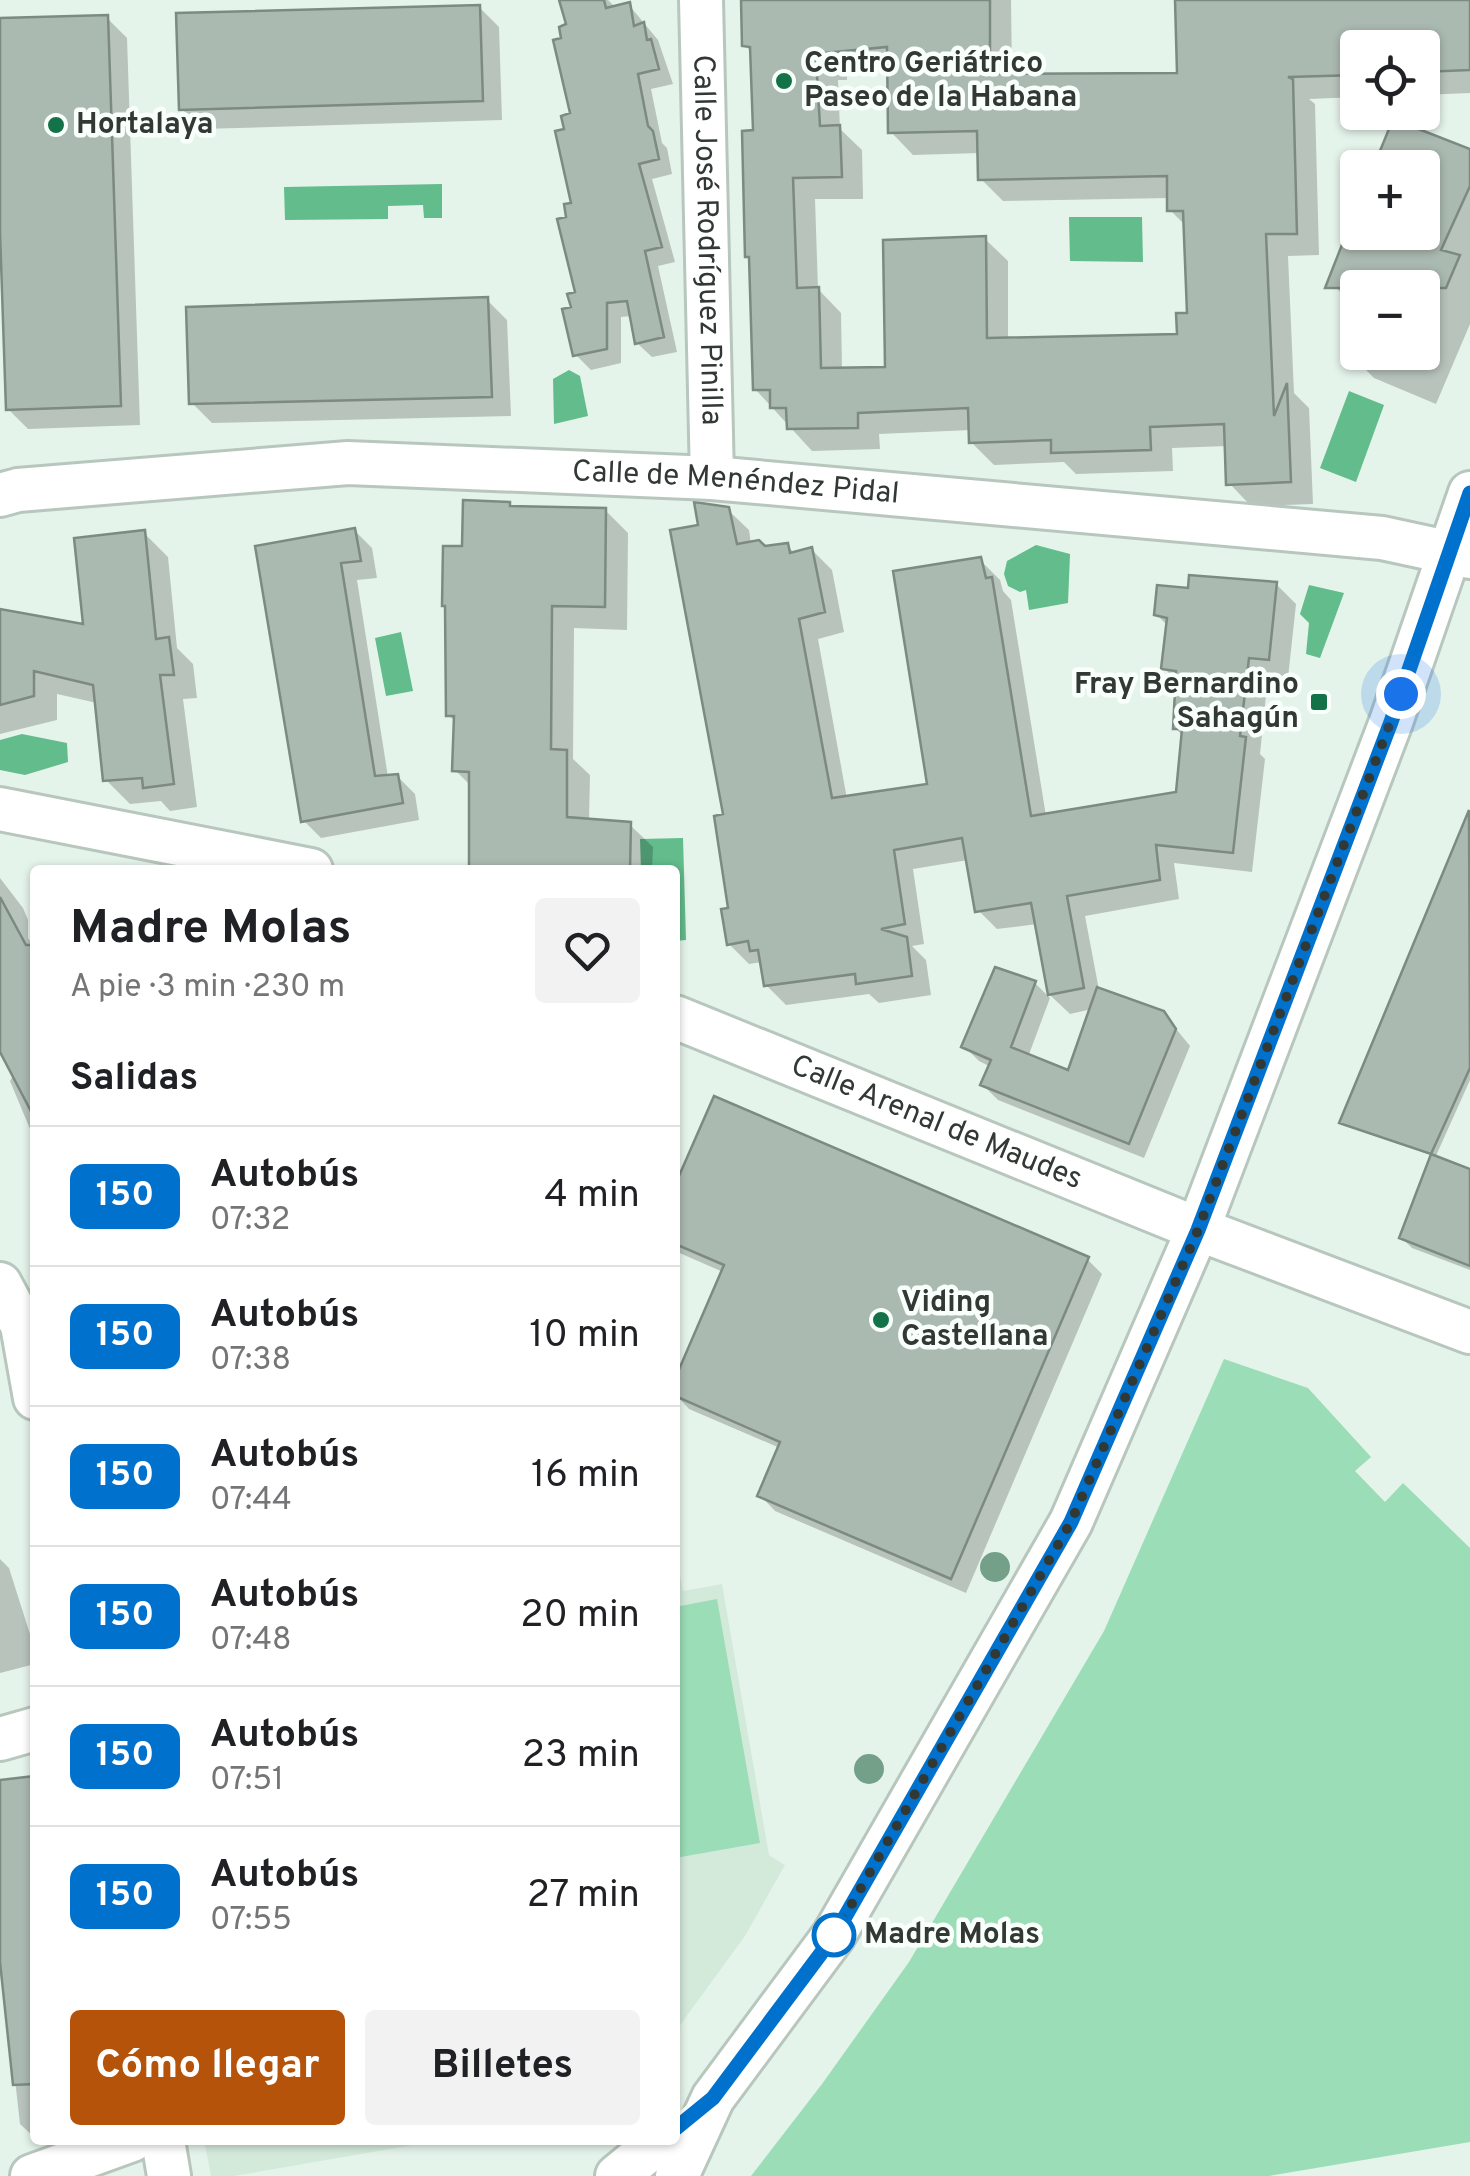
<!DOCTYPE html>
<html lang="es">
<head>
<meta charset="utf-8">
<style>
  :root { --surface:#fff; --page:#f2f2f2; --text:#202124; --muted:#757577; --line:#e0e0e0; --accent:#b45309 }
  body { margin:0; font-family:Overpass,sans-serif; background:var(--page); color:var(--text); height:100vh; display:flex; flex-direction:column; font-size:38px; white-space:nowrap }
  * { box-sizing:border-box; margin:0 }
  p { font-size:32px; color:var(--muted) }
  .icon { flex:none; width:55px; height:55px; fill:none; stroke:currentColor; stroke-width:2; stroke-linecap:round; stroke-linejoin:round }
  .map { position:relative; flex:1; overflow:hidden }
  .sheet { position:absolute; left:30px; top:865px; width:650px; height:1280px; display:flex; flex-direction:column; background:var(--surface); border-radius:10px; box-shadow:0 2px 8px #0004 }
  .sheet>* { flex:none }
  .badge { padding:0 20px; border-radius:15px; font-size:35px; line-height:65px }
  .controls { position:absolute; left:1340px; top:30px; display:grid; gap:20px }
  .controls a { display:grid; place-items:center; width:100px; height:100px; border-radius:10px; background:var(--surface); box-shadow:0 2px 8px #0004; font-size:50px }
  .you { position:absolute; width:50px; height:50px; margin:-25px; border:8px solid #fff; border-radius:50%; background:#1a73e8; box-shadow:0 0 0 15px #1a73e833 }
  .map>.badge { position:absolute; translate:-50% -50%; box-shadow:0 0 0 5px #fff }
  h2 { padding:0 40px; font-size:38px; line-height:90px }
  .round { display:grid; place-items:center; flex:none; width:105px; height:105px; border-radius:10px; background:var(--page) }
  .headline { display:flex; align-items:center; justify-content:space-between; height:170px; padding:0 40px }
  h1 { font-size:48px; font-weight:700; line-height:75px }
  .cta { display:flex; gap:20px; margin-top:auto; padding:20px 40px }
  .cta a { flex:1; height:115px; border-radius:10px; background:var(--accent); color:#fff; font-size:40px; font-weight:700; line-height:115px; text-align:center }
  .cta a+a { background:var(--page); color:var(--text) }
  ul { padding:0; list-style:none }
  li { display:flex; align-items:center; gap:30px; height:140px; padding:0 40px; border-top:2px solid var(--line) }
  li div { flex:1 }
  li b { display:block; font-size:38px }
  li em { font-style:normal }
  li .badge { min-width:110px; font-weight:700; text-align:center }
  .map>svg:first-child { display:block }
  .built { fill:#d3eadb }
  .green { fill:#9bddb6 }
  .water { fill:#62bc8b }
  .shadow { fill:#0003; fill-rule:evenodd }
  .building { fill:#abbab1; stroke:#7c8a81; stroke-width:2.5; fill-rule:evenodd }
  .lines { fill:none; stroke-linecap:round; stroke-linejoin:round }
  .street-casing { stroke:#b8c7bd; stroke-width:48 }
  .street { stroke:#fff; stroke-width:42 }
  .tree { fill:#74a089 }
  .line-casing { stroke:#fff; stroke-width:22 }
  .line { stroke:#0072ce; stroke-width:15 }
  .walk { stroke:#323834; stroke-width:10; stroke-dasharray:0 18 }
  .poi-dot { fill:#137248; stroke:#f9fffb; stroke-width:4 }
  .stop-dot { fill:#fff; stroke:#0072ce; stroke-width:5 }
  .labels { text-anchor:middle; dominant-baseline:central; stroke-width:9; stroke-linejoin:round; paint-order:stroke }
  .poi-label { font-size:30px; font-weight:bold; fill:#323834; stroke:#f9fffb; text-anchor:start }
  .street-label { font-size:30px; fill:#323834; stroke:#f9fffb }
  .stop-label { font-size:30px; font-weight:bold; fill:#323834; stroke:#f9fffb; text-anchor:start }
</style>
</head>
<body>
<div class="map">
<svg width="1470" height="2176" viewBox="0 0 1470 2176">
  <rect width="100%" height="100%" fill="#e5f4ea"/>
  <path class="built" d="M675,1549L683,1591L722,1584L769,1855L785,1865L745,1936L675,2032Z
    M204,2140H442L234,2176H211Z"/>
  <path class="green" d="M1224,1359L1308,1388L1371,1457L1355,1471L1385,1502L1403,1483L1470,1548V2142L1269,2176H751L822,2084L909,1962L1104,1631Z
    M717,1599L760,1843L675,1858V1607Z"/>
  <path class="water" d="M442,184V218H424L423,205L388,206V219L285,220L284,187Z
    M1069,217H1142L1143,262L1070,261Z
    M569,370L580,376L588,416L554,424L553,379Z
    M1349,391L1384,405L1356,482L1320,468Z
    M1036,545L1070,554L1068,603L1029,610L1026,590L1020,592L1008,586L1004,574L1007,561Z
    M1309,585L1344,593L1320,658L1306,654L1309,623L1300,614Z
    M401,632L413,691L386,696L375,638Z
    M22,734L67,743L68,762L25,775L0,770V740Z
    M683,838L686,940L675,941V870H641L640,839Z"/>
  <path class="shadow" d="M570,0H608L616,8L629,5L658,40L673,84L651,89L662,143L667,148L672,174L652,179L675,262L658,266L677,352L652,357L637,343L632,316L621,317V363L591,370L576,355L574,309L578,294L567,131L573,115L564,40L569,26Z
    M744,0H1011L1012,76L1180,75L1225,0H1470V93L1422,95V48H1358V97L1309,99L1315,104L1319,255L1288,256L1294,393L1309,408L1313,504L1251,506L1229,483L1227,446L1172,448L1173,471L1076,474L1064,462L994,465L971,442V430L879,434L880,449L812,451L755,389L752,261L747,256L756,133L752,53L745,45ZM890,71L891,132L913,155L980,153L981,179L1003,201L1170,198V210L1186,226L1189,315L1180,336L1008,340V261L985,239L887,369L842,370L841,313L818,289L815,199H863L862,150L840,129L838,80H847V74Z
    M479,7L499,27L502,120L202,129L182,109Z
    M107,18L127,38L140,425L28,429L8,409L0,157V21Z
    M1470,152V324L1436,404L1374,378L1346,350L1358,322V352H1422V288H1358V309L1330,282L1358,214V232H1422Z
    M487,300L507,320L511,416L212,423L192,403Z
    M509,505L513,509L605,510L628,533L627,630L574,628L573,759L590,775L589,821L629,824L653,847L652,870H472V787L455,770L456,722L448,715L465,548Z
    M728,510L749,530L751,544L764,548L787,545L795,554L812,550L832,570L844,632L818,639L847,799L930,787L980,560L1000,580L1003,591L1011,600L1046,816L1178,794L1184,737L1175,728L1178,682L1164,668L1168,626L1156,614L1191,591L1276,584L1296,604L1288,678L1268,676L1260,754L1265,759L1252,872L1174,863L1179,899L1085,916L1099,990L1163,1013L1190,1046L1144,1158L998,1100L983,1085L991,1067L979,1061L964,1046L1035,983L1050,998L1028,1057L1070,1073L1092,1009L1070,1014L1051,996L1037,924L997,929L977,909L968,860L913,869L924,944L912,946L926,960L931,995L879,1003L869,994L786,1005L766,985L762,962L749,964L729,944L726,816L701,527Z
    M354,530L372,548L377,578L357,580L388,777L397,776L415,794L419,820L321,838L303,820L258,548Z
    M144,533L168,557L177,648L193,664L197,698L183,699L197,807L170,811L161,801L130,804L106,780L97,703L57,694V720L0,734V612L86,627Z
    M1470,815V1080L1435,1158L1470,1171V1270L1412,1248L1402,1238L1433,1156L1342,1122Z
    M0,878L23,908L28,920V938L35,948V1141L10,1081L14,1074L0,1047Z
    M675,1191L1087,1259L1102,1274L966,1593L775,1511L760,1495L780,1448L689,1409L675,1394L723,1272L675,1251Z
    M0,1559L9,1568L35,1650V1664L0,1673Z
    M35,1779V2138L20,2124L0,1945V1782Z"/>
  <path class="building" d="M559,0H604L606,8L630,2L634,26L644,22L647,40L651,39L659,69L638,74L648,126L653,131L659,159L639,164L662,247L645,251L664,337L635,344L627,301L607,303V349L573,356L562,309L571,307L567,294L575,292L557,219L566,217L564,204L571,203L555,131L564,129L561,116L570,113L553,40L561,38L559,27L566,24Z
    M741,0H990V74L1177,73L1175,0H1470V70L1422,72V48H1358V75L1288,77L1293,79L1297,234H1266L1274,416L1287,383L1291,482L1226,485L1224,424L1150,427L1151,450L1051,453V440L969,443L968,408L858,413V428L787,429L786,408H770V390H753L749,257H745L742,131L753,130L750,47L742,46ZM887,47L888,133L977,131L978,180L1167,176V211H1183L1187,313H1176L1177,334L987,338L986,236L883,240L885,367L821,368L819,287L797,288L793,178L842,177L840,125L820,126L816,58H825V53Z
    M480,5L483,101L179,110L176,13Z
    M108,15L121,406L6,410L0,232V18Z
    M1393,119L1470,149V186L1441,250L1460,255L1446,288H1424L1422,292V288H1325L1347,232H1422V168H1373Z
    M488,297L492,397L189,404L186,307Z
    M463,500L510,502V506L606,508L605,607L552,606L551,749L567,750V817L631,822L630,870H469V772L452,771L454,716H446L445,606H442L443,546H462Z
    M694,502L729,507L737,544L759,540L765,546L788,543L790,553L812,547L825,612L799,619L832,798L927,784L893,571L981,557L986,578L992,577L1031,816L1176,792L1182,729H1173L1176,671L1161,669L1167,618L1154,615L1157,585L1188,588L1189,575L1277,582L1269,660L1249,658L1240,736L1246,737L1233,853L1156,845L1160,880L1067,896L1084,988L1048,995L1031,903L975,912L962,838L894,850L905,924L881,929L907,937L912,976L856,984L855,974L764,986L758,950L750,951L748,941L727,945L721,909L728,908L714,816L723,814L670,530L698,525Z
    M355,528L361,561L341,563L375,776L398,774L403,803L301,822L255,546Z
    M145,530L156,639L169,637L174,675H160L174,784L143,788L142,778L103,781L93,685L34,671V696L0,705V609L83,624L74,538Z
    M1469,810L1470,1068L1431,1154L1339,1123Z
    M0,897L26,945H35V1119L0,1052Z
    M995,967L1036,981L1011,1047L1068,1070L1097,987L1164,1011L1176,1029L1129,1144L980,1085L991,1060L961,1047Z
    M714,1096L1089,1257L951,1579L757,1496L780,1442L675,1396L677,1374L724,1265L675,1244V1185Z
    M1431,1154L1470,1169V1266L1399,1238Z
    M35,1776V2084L13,2085L0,1962V1780Z"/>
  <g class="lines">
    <defs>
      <g id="street">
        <path id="s1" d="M701,0L712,478"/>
        <path id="s2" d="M0,495L18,490L348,463L712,478L1382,538L1470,557"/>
        <path d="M0,809L311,870"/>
        <path id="s3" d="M675,1017L1198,1229L1470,1332"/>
        <path d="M0,1284L22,1325L35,1398"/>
        <path d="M0,1739L35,1729"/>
        <path d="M163,2140L169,2176"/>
        <path d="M32,2176L132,2140"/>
        <path d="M617,2176L661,2140"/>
        <path d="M677,2176L713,2098L834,1935L1071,1522L1198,1229L1391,722L1470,493"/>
      </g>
    </defs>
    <use href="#street" class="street-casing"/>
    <use href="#street" class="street"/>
  </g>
  <g class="tree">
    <circle cx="995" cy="1567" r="15"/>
    <circle cx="869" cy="1769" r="15"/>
  </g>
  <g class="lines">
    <defs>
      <path id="line" d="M675,2129L713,2098L834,1936L1071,1522L1198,1230L1391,722L1470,493"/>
    </defs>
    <use href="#line" class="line-casing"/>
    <use href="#line" class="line"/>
    <path class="walk" d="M834,1935L1071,1522L1198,1230L1401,694"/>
  </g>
  <g class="poi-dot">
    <circle cx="784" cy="81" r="10"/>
    <circle cx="56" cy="125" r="10"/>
    <rect x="1309" y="692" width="20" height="20" rx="5"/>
    <circle cx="881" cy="1320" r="10"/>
  </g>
  <circle class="stop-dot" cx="834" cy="1935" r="20"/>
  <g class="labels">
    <g class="poi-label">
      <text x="804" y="64">Centro Geriátrico<tspan x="804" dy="34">Paseo de la Habana</tspan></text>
      <text x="76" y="125">Hortalaya</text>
      <text x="1299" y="685" text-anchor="end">Fray Bernardino<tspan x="1299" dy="34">Sahagún</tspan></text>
      <text x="901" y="1303">Viding<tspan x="901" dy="34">Castellana</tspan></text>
    </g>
    <g class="street-label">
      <text stroke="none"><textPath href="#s1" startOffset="240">Calle José Rodríguez Pinilla</textPath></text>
      <text stroke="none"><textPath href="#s2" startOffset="738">Calle de Menéndez Pidal</textPath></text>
      <text stroke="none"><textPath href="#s3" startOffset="282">Calle Arenal de Maudes</textPath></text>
    </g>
    <g class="stop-label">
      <text x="864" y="1935">Madre Molas</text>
    </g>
  </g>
</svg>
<div class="controls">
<a><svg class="icon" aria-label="locate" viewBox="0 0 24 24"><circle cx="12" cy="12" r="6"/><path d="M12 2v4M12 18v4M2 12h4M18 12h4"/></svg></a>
<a>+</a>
<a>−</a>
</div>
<div class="you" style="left:1401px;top:694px"></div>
<section class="sheet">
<div class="headline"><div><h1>Madre Molas</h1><p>A pie · 3 min · 230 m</p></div><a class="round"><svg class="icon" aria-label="heart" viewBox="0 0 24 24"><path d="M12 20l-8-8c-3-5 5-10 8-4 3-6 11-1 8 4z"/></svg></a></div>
<h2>Salidas</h2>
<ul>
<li><span class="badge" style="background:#0072ce;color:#fff">150</span><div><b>Autobús</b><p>07:32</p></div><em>4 min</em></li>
<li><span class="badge" style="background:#0072ce;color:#fff">150</span><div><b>Autobús</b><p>07:38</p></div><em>10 min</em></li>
<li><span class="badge" style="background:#0072ce;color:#fff">150</span><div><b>Autobús</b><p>07:44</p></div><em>16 min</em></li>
<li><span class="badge" style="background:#0072ce;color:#fff">150</span><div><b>Autobús</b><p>07:48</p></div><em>20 min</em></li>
<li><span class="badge" style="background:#0072ce;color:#fff">150</span><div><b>Autobús</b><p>07:51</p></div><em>23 min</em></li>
<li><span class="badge" style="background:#0072ce;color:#fff">150</span><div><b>Autobús</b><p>07:55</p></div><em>27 min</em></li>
</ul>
<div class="cta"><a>Cómo llegar</a><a>Billetes</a></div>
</section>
</div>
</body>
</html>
